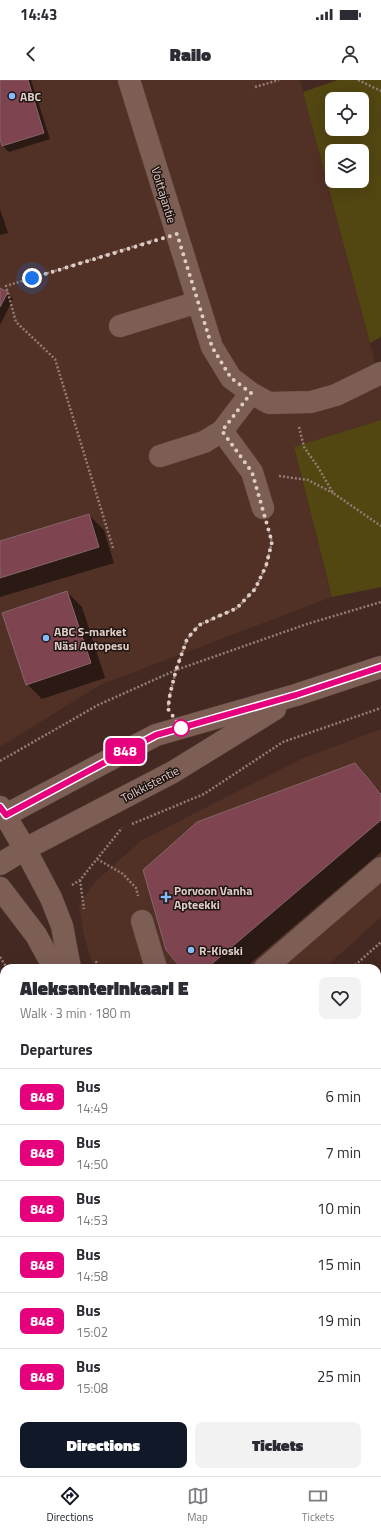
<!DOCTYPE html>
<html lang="en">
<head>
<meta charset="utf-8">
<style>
  :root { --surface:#fff; --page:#f2f2f3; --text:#2b2b33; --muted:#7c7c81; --line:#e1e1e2; --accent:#111827 }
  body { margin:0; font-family:"Titillium Web",sans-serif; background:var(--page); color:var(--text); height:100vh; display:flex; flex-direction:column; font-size:15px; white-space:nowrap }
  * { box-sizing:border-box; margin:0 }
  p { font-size:13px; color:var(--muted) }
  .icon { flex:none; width:22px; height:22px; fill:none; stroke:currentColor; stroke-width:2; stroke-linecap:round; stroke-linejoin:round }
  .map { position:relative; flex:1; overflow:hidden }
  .details { position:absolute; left:0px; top:884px; width:381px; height:512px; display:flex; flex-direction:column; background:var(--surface); border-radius:12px 12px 0 0; box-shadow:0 4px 16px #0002 }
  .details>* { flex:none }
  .badge { padding:0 8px; border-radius:6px; font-size:14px; line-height:26px }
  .buttons { position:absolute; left:325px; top:12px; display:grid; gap:8px }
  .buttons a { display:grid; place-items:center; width:44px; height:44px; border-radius:8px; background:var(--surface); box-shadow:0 4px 16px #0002; font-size:20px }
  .you { position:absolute; width:20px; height:20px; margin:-10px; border:3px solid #fff; border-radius:50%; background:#1a73e8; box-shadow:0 0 0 6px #1a73e833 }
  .map>.badge { position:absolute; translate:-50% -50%; box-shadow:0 0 0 2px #fff }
  h2 { padding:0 20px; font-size:15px; line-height:36px }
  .round { display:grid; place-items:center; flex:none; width:42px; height:42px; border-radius:8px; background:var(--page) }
  .head { display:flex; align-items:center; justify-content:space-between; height:68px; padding:0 20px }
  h1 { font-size:19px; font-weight:800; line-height:30px }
  .cta { display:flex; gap:8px; margin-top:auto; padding:8px 20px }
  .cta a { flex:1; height:46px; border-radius:8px; background:var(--accent); color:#fff; font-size:16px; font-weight:800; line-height:46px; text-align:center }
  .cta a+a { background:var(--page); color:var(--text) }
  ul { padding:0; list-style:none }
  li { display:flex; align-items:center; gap:12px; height:56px; padding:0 20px; border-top:1px solid var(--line) }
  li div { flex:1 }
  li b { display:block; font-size:15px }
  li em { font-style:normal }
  li .badge { min-width:44px; font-weight:700; text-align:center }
  .status { display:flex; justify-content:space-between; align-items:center; height:28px; padding:0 20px; background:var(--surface); direction:ltr }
  .status svg { height:11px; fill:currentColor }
  header { display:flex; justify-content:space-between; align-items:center; height:52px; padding:0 20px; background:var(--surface); font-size:18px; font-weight:800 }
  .tabs { display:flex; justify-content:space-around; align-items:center; height:56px; border-top:1px solid var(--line); background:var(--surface); font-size:11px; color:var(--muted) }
  .tabs a { display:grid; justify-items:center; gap:2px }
  .tabs .selected { color:var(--accent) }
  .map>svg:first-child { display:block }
  .built { fill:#513026 }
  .green { fill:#524611; fill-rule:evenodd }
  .shadow { fill:#0007 }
  .building { fill:#7e444f; stroke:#85656a }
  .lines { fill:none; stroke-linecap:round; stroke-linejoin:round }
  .minor-casing { stroke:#5b463f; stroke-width:23 }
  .path { stroke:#927d76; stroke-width:2.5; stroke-dasharray:2 2; stroke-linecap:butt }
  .minor { stroke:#7c5e55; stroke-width:22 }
  .line-casing { stroke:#fff; stroke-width:9 }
  .line { stroke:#e6007e; stroke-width:6 }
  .walk { stroke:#decdc7; stroke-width:4; stroke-dasharray:0 7.2 }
  .poi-dot { fill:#85bbfb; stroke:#211512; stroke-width:1.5 }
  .stop-dot { fill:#fff; stroke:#e6007e; stroke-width:2 }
  .labels { text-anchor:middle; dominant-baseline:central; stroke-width:3; stroke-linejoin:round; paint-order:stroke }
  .poi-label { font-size:12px; font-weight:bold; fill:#decdc7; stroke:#211512; text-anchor:start }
  .street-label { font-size:12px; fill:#decdc7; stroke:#211512 }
</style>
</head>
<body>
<div class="status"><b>14:43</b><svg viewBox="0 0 49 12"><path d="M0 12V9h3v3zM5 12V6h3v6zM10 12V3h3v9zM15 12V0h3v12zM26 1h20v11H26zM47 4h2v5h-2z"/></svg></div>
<header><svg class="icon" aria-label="back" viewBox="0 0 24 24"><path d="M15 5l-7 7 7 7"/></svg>Railo<svg class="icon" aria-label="person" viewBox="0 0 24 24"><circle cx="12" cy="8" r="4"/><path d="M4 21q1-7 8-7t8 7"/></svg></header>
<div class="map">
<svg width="381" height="1396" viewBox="0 0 381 1396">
  <rect width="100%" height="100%" fill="#432921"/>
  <path class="built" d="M0,0H300L381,305V340L294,368L332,517L100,605L0,667Z
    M381,649V837L325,888H94L84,856L79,825L96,801L142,760L301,679Z
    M0,1065H4V1392H81L80,1396H0Z"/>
  <path class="green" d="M338,0H381V257L370,263L303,12ZM332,19H362V49H332ZM332,71H362V101H332Z
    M381,340V507L332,517L294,367Z
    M381,897V1135L377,1134V901Z
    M0,903L4,909V1065H0Z
    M377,1277L381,1278V1386L380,1396H114L115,1392H377Z
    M0,1349H4V1392H61L60,1396H0Z"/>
  <path class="shadow" d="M0,0H31L50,59L9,72L3,66L0,56Z
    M0,129L8,153L0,155Z
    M0,209L7,213L13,219L0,245Z
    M89,435L104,450L114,483L0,517V462Z
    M67,512L82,527L105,598L42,619L27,604Z
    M354,684L381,712V772L245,888H182Z
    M0,1174L4,1177V1251L0,1271Z"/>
  <path class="building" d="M0,0H28L44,53L2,66L0,59Z
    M0,208L8,212L0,227Z
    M89,434L99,467L0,498V461Z
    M67,511L91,583L26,605L2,533Z
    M355,683L381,714V740L207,888H181L166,870L143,790L197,742Z"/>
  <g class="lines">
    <defs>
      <path id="minor" d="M129,0L212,267L231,298L251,313L269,323L311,322L336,315L381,293
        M120,246L198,222
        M222,351L252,392L263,428
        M160,376L204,362L222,351L251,313
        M0,727L25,769L51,818L62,846L70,888
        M0,738L156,655L296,615L381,587
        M0,784L25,769L173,692L275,629
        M0,808L36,855L54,888
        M142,841L156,888
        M265,888L381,788
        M0,1118L4,1119"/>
    </defs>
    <use href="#minor" class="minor-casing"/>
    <path class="path" d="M358,0L381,11
      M255,7L279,0
      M299,347L304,367L318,387L333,413L381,446
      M279,396L308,400L333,413
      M113,468L55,279L16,242L6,206L154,160
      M168,626L170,614L176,590L187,559L199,545L237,528L255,509L266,486L272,462L269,452
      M0,681L98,625L176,590L307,544L381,522
      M132,744L204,714L283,662L381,628
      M97,779L123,794L136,808L138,816
      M80,800L84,829
      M72,805L80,800L122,748
      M0,877L7,888
      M96,881L98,888
      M352,888L381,862
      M377,1013L381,1011
      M0,1258L4,1236
      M0,1316L4,1317
      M97,1396L98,1392"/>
    <use href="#minor" class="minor"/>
  </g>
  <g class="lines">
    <defs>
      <path id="line" d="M0,727L6,735L156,655L296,615L381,587"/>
    </defs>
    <use href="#line" class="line-casing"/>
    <use href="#line" class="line"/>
    <path class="walk" d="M32,198L177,154L212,267L231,298L251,313L222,351L252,392L272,462L266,486L255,509L237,528L199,545L187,559L176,590L170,614L168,629L181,648"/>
  </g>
  <g class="poi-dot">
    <circle cx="12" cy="16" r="4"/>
    <circle cx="46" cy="558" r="4"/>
    <path d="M164 811h4v4h4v4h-4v4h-4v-4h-4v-4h4z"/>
    <circle cx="191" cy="870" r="4"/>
  </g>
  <circle class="stop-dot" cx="181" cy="648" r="8"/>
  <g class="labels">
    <g class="poi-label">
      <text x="20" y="16">ABC</text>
      <text x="54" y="551">ABC S-market<tspan x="54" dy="14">Näsi Autopesu</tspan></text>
      <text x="174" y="810">Porvoon Vanha<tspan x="174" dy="14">Apteekki</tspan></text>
      <text x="199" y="870">R-Kioski</text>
    </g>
    <g class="street-label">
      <text transform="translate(164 115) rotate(73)">Voittajantie</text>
      <text transform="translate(150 704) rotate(-28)">Tolkkistentie</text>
    </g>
  </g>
</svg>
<div class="buttons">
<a><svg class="icon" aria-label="locate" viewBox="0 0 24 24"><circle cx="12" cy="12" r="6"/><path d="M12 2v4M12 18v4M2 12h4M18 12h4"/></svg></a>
<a><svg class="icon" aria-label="layers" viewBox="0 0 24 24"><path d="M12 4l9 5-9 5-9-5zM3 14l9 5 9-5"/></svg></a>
</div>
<div class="you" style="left:32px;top:198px"></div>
<b class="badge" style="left:125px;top:671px;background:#e6007e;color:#fff">848</b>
<section class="details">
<div class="head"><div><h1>Aleksanterinkaari E</h1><p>Walk · 3 min · 180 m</p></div><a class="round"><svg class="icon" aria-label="heart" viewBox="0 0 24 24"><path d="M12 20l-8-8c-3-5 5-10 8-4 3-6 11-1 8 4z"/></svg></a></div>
<h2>Departures</h2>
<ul>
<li><span class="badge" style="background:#e6007e;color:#fff">848</span><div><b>Bus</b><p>14:49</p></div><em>6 min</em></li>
<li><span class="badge" style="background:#e6007e;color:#fff">848</span><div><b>Bus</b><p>14:50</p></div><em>7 min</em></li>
<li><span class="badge" style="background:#e6007e;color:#fff">848</span><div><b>Bus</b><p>14:53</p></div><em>10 min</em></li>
<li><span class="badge" style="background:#e6007e;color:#fff">848</span><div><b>Bus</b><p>14:58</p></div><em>15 min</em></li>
<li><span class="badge" style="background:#e6007e;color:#fff">848</span><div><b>Bus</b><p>15:02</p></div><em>19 min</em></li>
<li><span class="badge" style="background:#e6007e;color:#fff">848</span><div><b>Bus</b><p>15:08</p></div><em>25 min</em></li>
</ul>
<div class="cta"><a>Directions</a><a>Tickets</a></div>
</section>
</div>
<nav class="tabs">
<a class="selected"><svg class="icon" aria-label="directions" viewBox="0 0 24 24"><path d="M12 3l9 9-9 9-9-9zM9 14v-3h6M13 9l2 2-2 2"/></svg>Directions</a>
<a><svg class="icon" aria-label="map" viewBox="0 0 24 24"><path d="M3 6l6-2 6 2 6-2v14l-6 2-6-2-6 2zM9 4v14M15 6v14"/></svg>Map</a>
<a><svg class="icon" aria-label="tickets" viewBox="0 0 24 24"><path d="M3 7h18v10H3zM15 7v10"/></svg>Tickets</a>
</nav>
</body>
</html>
